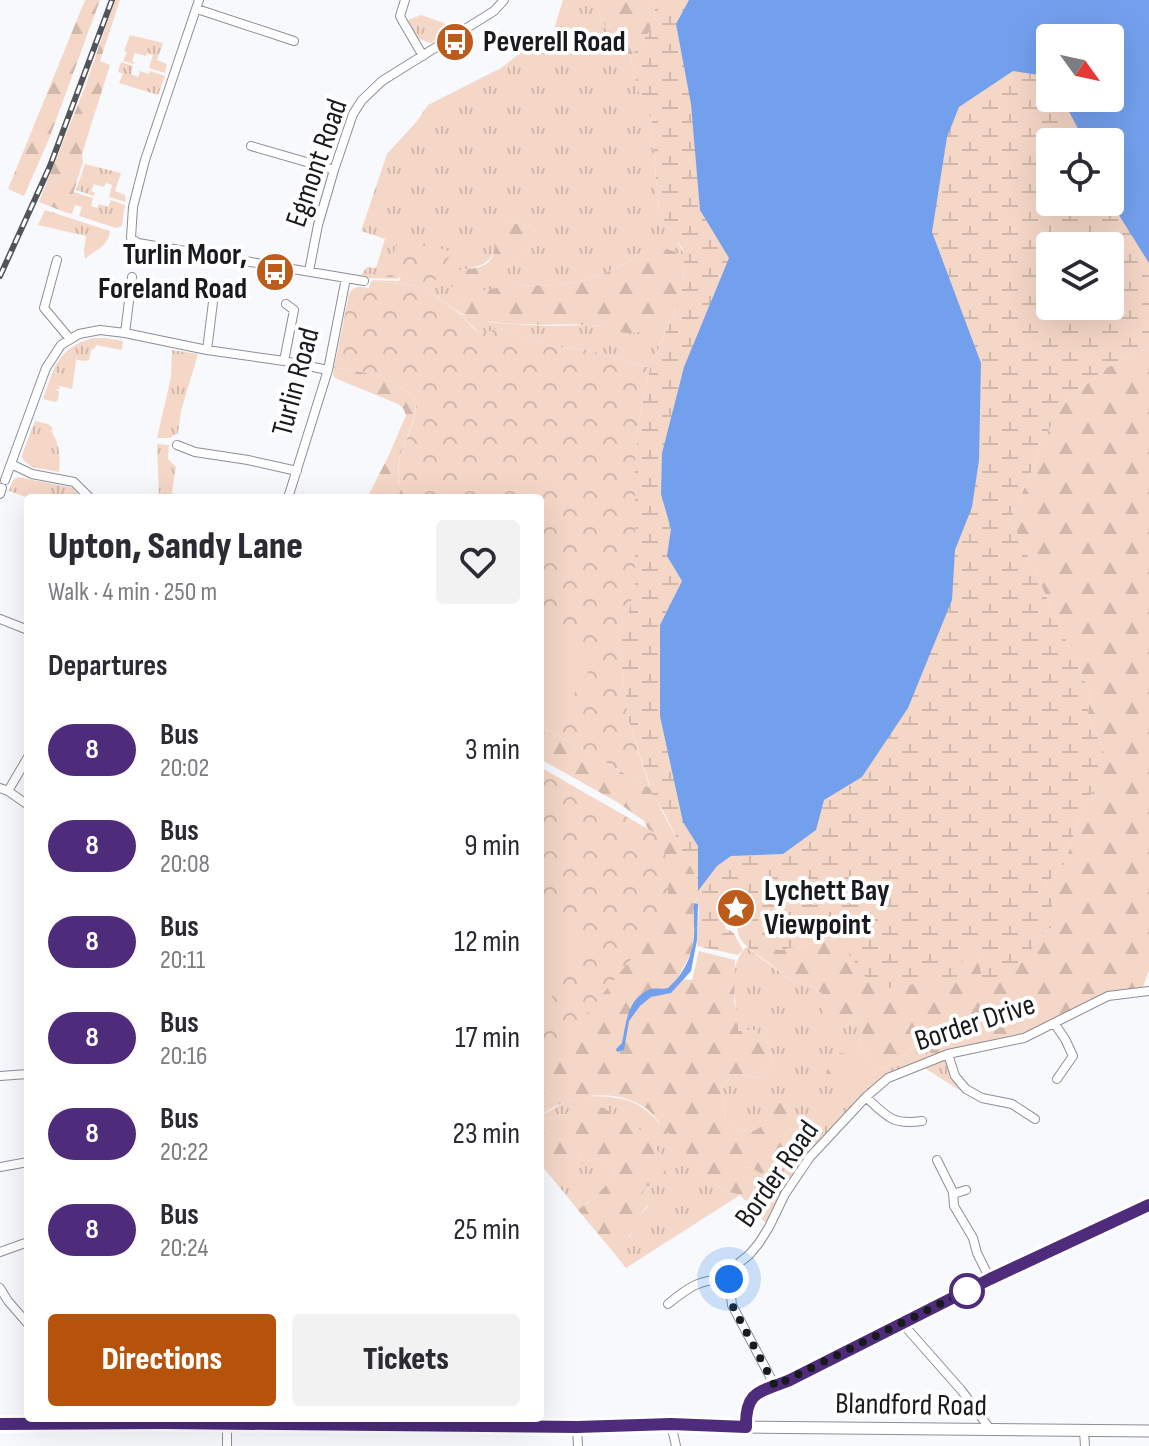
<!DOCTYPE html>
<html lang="en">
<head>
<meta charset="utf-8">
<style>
  :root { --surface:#fff; --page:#f2f2f3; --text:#2b2b33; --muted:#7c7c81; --accent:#b45309 }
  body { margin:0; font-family:"Sofia Sans Condensed",sans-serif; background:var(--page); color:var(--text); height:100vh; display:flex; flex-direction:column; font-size:30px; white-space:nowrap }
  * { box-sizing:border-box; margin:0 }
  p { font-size:26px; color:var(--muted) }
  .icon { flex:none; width:44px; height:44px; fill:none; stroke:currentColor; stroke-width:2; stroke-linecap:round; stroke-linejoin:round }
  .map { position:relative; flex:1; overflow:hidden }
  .drawer { position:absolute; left:24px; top:494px; width:520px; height:928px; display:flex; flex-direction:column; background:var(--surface); border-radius:8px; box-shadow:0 8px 32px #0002 }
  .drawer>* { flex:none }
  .badge { padding:0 16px; border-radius:26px; font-size:28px; line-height:52px }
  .needle { width:52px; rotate:123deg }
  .fabs { position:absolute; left:1036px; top:24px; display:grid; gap:16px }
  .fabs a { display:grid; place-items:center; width:88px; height:88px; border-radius:8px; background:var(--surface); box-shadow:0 8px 32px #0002; font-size:40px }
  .you { position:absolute; width:40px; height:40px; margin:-20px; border:6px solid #fff; border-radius:50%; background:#1a73e8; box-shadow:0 0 0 12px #1a73e833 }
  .map>.badge { position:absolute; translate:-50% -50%; box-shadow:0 0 0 4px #fff }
  h2 { padding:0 24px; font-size:30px; line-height:72px }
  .round { display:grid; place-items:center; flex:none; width:84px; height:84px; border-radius:8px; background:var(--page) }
  .summary { display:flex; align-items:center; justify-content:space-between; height:136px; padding:0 24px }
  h1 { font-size:38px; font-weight:800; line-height:60px }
  .primary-button { display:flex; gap:16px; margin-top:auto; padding:16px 24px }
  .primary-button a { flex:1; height:92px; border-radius:8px; background:var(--accent); color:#fff; font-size:32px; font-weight:800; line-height:92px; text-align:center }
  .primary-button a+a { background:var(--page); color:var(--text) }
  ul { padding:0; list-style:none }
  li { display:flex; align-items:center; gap:24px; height:96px; padding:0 24px }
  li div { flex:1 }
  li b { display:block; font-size:30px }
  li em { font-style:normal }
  li .badge { min-width:88px; font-weight:700; text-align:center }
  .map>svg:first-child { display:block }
  .grass { fill:url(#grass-tufts); fill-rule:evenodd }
  .forest { fill:url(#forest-firs) }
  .wetland { fill:url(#wetland-marsh); fill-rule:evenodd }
  .park { fill:url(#park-crowns) }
  .pitch { fill:#f5d7c7 }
  .water { fill:#73a0ed }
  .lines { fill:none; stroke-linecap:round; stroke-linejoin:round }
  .minor-casing { stroke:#8a8f98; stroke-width:10 }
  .secondary-casing { stroke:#8a8f98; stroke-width:13 }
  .minor { stroke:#fff; stroke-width:8 }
  .secondary { stroke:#fff; stroke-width:11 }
  .rail-casing { stroke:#525458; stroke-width:6 }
  .rail { stroke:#fff; stroke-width:3; stroke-dasharray:9; stroke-linecap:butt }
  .line-casing { stroke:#fff; stroke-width:18 }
  .line { stroke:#4e2b7b; stroke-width:12 }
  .walk { stroke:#181a1d; stroke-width:8; stroke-dasharray:0 14.4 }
  .stop-dot { fill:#fff; stroke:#4e2b7b; stroke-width:4 }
  .labels { text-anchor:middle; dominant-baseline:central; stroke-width:8; stroke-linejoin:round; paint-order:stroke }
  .poi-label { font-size:30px; font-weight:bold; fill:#181a1d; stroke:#fff; text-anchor:start }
  .street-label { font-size:30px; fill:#181a1d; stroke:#fff }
</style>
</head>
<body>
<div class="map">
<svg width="1149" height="1446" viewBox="0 0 1149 1446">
  <defs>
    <pattern id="grass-tufts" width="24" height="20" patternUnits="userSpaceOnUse" patternTransform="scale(2)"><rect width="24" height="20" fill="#f5d7c7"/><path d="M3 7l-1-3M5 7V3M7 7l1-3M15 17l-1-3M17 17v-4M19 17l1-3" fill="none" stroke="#d1b8aa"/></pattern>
    <pattern id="forest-firs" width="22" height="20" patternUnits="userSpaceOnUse" patternTransform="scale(2)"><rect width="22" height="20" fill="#f5d7c7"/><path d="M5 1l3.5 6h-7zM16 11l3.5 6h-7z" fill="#d1b8aa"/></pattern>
    <pattern id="wetland-marsh" width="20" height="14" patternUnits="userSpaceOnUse" patternTransform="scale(2)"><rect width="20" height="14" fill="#f5d7c7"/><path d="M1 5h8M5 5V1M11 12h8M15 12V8" fill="none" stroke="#d1b8aa"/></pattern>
    <pattern id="park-crowns" width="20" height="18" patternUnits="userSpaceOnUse" patternTransform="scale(2)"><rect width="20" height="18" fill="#f5d7c7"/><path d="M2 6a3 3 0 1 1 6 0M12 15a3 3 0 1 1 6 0" fill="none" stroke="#d1b8aa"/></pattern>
  </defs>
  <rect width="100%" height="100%" fill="#f7f9fd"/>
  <path class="grass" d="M563,0H593L604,24L631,57L637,87L646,102L651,117L659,212L674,233L684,255L658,247L645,250L624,264L601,275L579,282L556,285L511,286L460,302L454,309L429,291L413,285L373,281V280L399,281L401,277L427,283L451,253L399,236L387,277H399L398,279L365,278L364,275H361L367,267L376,268L385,239L361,231L387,154L417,121L428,105L501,68L533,43L549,45ZM504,223L523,224L534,229L536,232V241C514,268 487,287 451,287L461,270C499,264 491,254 504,223Z
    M421,15L444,23L449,32L431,43L417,38L408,20Z
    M130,35L163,43L157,60L167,64L165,73L149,68L153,55L148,53L146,56L135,53L132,61L134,62V64L123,61L127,52L124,51Z
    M121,62L133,66L131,74L138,77L140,71L149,74L150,71L165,76L158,95L119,83L123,74L118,72Z
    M85,164L121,173L115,191L125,195L126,202L109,197L112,185L106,183L104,187L94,184L91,191L95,193L94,196L76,190Z
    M73,192L93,198L91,206L97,208L99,204L108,207L111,200L125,205L122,226L116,228L79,216L82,207L75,205L72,214L67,213Z
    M45,210L110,231C108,247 96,249 85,259L84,250L86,236L38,225Z
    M675,310L650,368L588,350L555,347L499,328L483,333L476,330L460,314L495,323L552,326L591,325L627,333L639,332L656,325Z
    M93,338H105L123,341L122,350L96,345L95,348L91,350L89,360L86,361L77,360V355L72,389L60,386L59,389H54L59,391L58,400L55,402L43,399L52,373L63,374L53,372C60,353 74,343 93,338Z
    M172,350L198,354L181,411L178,433L170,438H157L171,377Z
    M35,421L48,424L53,428L51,431C59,442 61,458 59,472L32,467L23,460L22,455Z
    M157,444L169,445L168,459L176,467L171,498H159Z
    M18,477L73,488L81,498H29L9,491L13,480Z
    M746,947L792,981L812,986L825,996L841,1030L852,1021L861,1024L863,1031L858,1044L874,1066L884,1070L921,1043L948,1054L966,1089L959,1090L920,1065L888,1078L810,1157L788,1190L767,1181L757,1188L744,1180L742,1168L750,1167L760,1173L783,1145L787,1131L798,1128L805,1121L785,1104L766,1123L754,1131L737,1128L726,1121L722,1088L732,1074L761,1078L772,1063L769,1044L754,1030L738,1031C738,1002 724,971 746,947Z
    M583,1096C618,1097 636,1096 660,1124L647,1140L562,1114L549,1119L540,1118V1116L565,1102Z
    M668,1131L703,1172L722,1190L740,1195L626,1268L614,1253L618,1246L630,1236L637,1218L648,1206L641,1197L646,1186L665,1163L655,1147Z
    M573,1149H581L579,1158L590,1162L600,1158L611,1165L615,1175L597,1195L578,1210L547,1172L561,1164Z"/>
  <path class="forest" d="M85,0H100L49,139L24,196L8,189Z
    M115,0H120L100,61L110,65L82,154L83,162L67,213L39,202L85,87Z
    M593,0H653C659,25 645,38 631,57L604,24Z
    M504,223L523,224L534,229L536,232V241C514,268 486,288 451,287C453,261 470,274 486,264C502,253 487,235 504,223Z
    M658,246L684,255C684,270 684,298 675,310C667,320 650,330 638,332C621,336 605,326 589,325C554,323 481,330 454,309L460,302L475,297L477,291L510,286L556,285L579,282L601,275L624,264L645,250Z
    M1149,348V970L1141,992L1108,996L1024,1038L948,1054L931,1053L921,1043L884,1070L874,1066L858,1044L863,1031L861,1024L852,1021L841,1030L831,1031C821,1017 821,1013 825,996L812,986L792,981L761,957L767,947L781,950L837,938L976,954L985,983L1025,960L1037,938L1052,927V900L1045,885L1065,863L1078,820L1105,766L1103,749L1088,714L1090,693L1011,519L1054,418L1067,400L1108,367Z
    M334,368C363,370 396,379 416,400C417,437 386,455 404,495L411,498H367L389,455L406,415L403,408L398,404L337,379L333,376Z
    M540,725L650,788L698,880V892L693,912L695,924L692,951L677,979L692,980L699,951L735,960L734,1001L738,1015V1031L754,1030L769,1044L772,1063L761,1078L732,1074L722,1088L726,1121L737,1128L754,1131L766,1123L762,1108L769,1100L785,1104L806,1121L798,1128L787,1131L778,1162L770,1173H760L750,1167L743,1168L744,1180L757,1188L768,1181L774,1180L788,1190L769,1227L740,1195L722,1190L703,1172L668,1132L655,1147L665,1163L666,1176L658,1185L646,1186L641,1197L648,1205C637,1217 638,1221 631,1233C627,1241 619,1246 614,1253L578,1210L597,1195L615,1175L611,1165L600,1158L590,1162L581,1164L579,1158L581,1149H573L561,1164L547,1172L540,1164V1118L549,1119L580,1108L597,1105L638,1127L647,1140L660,1123C656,1119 652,1113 647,1109C616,1087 569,1093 540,1116V1059L652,837L644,821L617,802L540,759Z
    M839,1053C851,1054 857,1057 861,1067L854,1080C841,1083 835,1081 826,1073L831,1060Z"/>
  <path class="wetland" d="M653,0H1149V348L1108,367L1067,400L1054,418L1011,519L1090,693L1088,714L1103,749L1106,765L1078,820L1065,863L1045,885L1052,900V927L1037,938L1026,960L984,984L976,954H966L956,978L875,990L837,938L781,950L767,948L761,957C751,950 735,940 738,926C739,919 743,915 744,907L740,901L733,900C722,908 722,917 726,929L733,932L743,950L738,955L697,946L699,909L696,903L698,880L682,850L666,816L653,795L629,722L618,640L620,627L628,612L635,583V466L638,423L650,368L679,301L684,274V255L682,248L659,212L651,117L637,88L631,57C645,38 659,25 653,0ZM1050,38H1110V98H1050ZM1050,142H1110V202H1050ZM1050,246H1110V306H1050Z"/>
  <path class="park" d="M399,235L451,252L441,278L427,283L399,277H386Z
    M371,281L413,285L429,291L460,314L475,330L483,333L499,328L555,347L588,350L650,368L638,423L635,466V583L629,612L620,627L618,640L629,722L650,788L540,725V498H411L404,495C386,455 418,437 416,400C396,379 363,370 334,368L349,294C354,285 361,287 369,288Z
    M540,767L655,833L668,860V896L654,931L540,1071Z"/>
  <path class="pitch" d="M540,622L597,658L552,729L540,722Z
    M540,905L590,937L544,1009L540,1006Z"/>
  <path class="water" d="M689,0H1149V263L1117,212L1110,192V142H1085L1062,98H1110V38H1050V86L1039,75L1013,71L959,107L947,137L932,232L981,363L979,460L972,507L955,550L952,600L908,708L862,777L824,800L816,830L783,854L731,856L717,866L698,891V846L683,822L660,716V625L682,581L667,556L671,529L661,494L662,453L684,367L729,258L700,210L691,104L676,24Z
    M694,903L698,904L697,940L691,971L671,993L651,997L640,1006L629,1021L624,1050L617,1052L616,1049L622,1043C626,1024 627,1000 648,990C655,987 661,990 668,988C687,972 696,947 694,923C694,915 693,910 694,903Z"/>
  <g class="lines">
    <defs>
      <path id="minor" d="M199,0L145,160L133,207L131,238L138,243L364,281
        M405,0L400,16L402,20L423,56
        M197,9L294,41
        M251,146L334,170
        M57,260L44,308L70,339
        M309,271L318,225L334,170L353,114L362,100L382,81L494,11L504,0
        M125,333L132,277
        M207,350L214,294
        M284,361L294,310L286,304
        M177,445L195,452L248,460L297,471
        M11,464L32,474L74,482L90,498
        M5,480L46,368L61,345L79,334L100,330L125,333L207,350L284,361L328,370
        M0,494L2,488
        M288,498L328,370L346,278
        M0,619L28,630
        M0,788L8,791L28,805
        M8,791L28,757
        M1054,1023L1065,1039L1073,1056L1057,1079
        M948,1054L955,1076L966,1089L982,1098L1012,1104L1035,1119
        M0,1076L28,1074
        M866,1097C887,1117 892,1125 922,1121
        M937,1160L953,1192L954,1206L973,1238L977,1253L990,1279
        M0,1167L28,1162
        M953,1194L966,1190
        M0,1252L28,1242
        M0,1288L8,1301L28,1324
        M668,1304C690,1286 700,1279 729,1279
        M902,1323L962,1391L990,1429
        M775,1386L732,1305L729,1279L740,1262L749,1255L759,1243L769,1227L785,1194L810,1157L866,1097L888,1078L948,1054L1024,1038L1108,996L1149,991
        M671,1424L676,1446
        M577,1427L578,1446
        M746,1427C745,1389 762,1392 790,1380L990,1279L1149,1205
        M1084,1431L1085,1446
        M227,1446V1424"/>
      <path id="secondary" d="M0,1424L164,1423L577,1427L671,1424L746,1427L1149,1431"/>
    </defs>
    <use href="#minor" class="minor-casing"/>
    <use href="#secondary" class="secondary-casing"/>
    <use href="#minor" class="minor"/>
    <use href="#secondary" class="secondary"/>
    <defs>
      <path id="rail" d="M0,276L50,166L112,0"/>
    </defs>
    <use href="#rail" class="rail-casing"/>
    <use href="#rail" class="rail"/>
  </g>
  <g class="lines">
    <defs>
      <path id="line" d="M0,1424L164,1423L577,1427L671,1424L746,1427C745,1389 762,1392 790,1380L990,1279L1149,1205"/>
    </defs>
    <use href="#line" class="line-casing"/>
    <use href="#line" class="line"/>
    <path class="walk" d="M729,1279L732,1305L775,1386L968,1290L967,1291"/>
  </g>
  <defs>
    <symbol id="bus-disc" viewBox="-11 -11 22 22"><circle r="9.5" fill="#bc5b1a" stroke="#fff"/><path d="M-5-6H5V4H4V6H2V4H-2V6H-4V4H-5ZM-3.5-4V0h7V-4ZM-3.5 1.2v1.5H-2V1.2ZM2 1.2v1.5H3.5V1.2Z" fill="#fff"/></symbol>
    <symbol id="sight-disc" viewBox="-11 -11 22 22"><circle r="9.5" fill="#bc5b1a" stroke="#fff"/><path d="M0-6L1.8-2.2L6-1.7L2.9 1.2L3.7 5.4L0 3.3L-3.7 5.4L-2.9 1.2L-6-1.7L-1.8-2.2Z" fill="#fff"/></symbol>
  </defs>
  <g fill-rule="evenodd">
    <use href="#bus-disc" x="433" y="20" width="44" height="44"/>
    <use href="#bus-disc" x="253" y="250" width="44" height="44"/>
    <use href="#sight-disc" x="714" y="886" width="44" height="44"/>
  </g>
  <circle class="stop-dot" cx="967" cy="1291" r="16"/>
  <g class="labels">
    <g class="poi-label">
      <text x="483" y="42">Peverell Road</text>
      <text x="247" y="255" text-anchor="end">Turlin Moor,<tspan x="247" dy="34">Foreland Road</tspan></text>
      <text x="764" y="891">Lychett Bay<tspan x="764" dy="34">Viewpoint</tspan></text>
    </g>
    <g class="street-label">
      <text transform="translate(317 163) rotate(-71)">Egmont Road</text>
      <text transform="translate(296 382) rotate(-75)">Turlin Road</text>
      <text transform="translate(975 1023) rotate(-18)">Border Drive</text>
      <text transform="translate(777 1174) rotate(-55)">Border Road</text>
      <text transform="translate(911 1405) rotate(1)">Blandford Road</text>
    </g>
  </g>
</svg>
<div class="fabs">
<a><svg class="needle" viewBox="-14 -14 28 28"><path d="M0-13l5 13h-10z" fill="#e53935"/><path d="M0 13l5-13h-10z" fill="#7c7c81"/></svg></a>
<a><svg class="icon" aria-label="locate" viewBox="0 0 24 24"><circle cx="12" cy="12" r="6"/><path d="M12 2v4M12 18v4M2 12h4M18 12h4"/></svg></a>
<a><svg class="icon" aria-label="layers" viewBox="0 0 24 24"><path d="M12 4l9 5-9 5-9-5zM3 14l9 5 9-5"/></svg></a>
</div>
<div class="you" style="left:729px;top:1279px"></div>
<section class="drawer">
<div class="summary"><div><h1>Upton, Sandy Lane</h1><p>Walk · 4 min · 250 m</p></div><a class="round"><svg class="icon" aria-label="heart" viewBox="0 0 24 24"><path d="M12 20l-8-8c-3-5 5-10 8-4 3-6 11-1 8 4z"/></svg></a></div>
<h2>Departures</h2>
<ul>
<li><span class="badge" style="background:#4e2b7b;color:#fff">8</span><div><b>Bus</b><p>20:02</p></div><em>3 min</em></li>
<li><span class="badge" style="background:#4e2b7b;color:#fff">8</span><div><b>Bus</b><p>20:08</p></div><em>9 min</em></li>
<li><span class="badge" style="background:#4e2b7b;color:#fff">8</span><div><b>Bus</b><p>20:11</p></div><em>12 min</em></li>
<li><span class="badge" style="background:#4e2b7b;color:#fff">8</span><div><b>Bus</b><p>20:16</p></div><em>17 min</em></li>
<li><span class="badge" style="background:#4e2b7b;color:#fff">8</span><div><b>Bus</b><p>20:22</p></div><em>23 min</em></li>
<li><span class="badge" style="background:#4e2b7b;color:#fff">8</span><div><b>Bus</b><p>20:24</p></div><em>25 min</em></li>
</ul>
<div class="primary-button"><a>Directions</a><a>Tickets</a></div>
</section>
</div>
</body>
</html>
